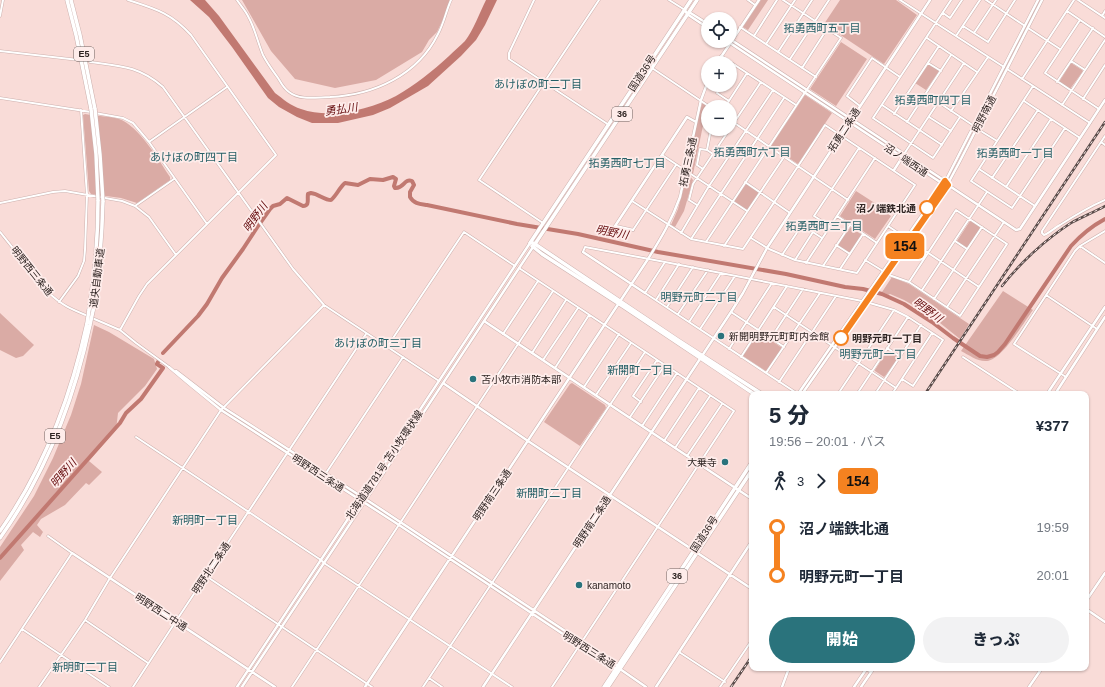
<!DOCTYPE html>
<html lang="ja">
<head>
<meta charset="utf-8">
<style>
  :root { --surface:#fff; --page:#f2f2f3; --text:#1f2937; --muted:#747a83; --accent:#2a737c }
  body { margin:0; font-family:Arial,"Noto Sans JP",sans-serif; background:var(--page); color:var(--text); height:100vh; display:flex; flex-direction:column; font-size:15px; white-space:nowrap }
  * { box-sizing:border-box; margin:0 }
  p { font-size:13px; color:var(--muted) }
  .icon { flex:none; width:22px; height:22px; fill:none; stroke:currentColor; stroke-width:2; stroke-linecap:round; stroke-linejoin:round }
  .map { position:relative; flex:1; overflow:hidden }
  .details { position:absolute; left:749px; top:391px; width:340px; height:280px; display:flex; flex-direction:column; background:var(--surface); border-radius:8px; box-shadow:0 1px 3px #0004 }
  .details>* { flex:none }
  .badge { padding:0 8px; border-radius:6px; font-size:14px; line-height:26px }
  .buttons { position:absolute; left:701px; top:12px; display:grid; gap:8px }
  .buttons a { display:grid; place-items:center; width:36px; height:36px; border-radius:50%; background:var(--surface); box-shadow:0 1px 3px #0004; font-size:20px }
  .map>.badge { position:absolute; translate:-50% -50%; box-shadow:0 0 0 2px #fff }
  .legs { display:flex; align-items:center; gap:6px; height:44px; padding:0 20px; font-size:13px }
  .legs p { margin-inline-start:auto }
  .head { display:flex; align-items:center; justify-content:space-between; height:68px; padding:0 20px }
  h1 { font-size:22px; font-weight:800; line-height:30px }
  .cta { display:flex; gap:8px; margin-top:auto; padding:8px 20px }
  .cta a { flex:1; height:46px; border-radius:24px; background:var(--accent); color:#fff; font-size:16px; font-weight:800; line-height:46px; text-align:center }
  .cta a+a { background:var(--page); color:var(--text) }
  ul { padding:0 20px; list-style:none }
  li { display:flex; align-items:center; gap:14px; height:48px; font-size:15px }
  li i { display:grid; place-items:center; width:6px; height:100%; margin:0 5px; background:currentColor }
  li i::after { content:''; width:10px; height:10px; margin:-5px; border:3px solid; border-radius:50%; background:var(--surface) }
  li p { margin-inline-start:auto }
  li:first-child i { background:linear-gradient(#0000 50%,currentColor 0) }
  li:last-child i { background:linear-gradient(currentColor 50%,#0000 0) }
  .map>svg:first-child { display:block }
  .green { fill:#daaba5 }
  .water { fill:#c17971 }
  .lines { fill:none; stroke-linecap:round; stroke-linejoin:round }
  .river { stroke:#c17971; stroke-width:4 }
  .street-casing { stroke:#cdb1ae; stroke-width:3 }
  .secondary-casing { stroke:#cdb1ae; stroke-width:3.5 }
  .highway-casing { stroke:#cdb1ae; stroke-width:4.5 }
  .street { stroke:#fff; stroke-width:2 }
  .secondary { stroke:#fff; stroke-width:2.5 }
  .highway { stroke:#fff; stroke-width:3.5 }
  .rail-casing { stroke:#5a4c4a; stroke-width:2.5 }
  .rail { stroke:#feecea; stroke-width:1; stroke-dasharray:3; stroke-linecap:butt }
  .highway-bridge-casing { stroke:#cdb1ae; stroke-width:4.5; stroke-linecap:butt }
  .highway-bridge { stroke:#fff; stroke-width:3.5 }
  .line-1-casing { stroke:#fff; stroke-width:9 }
  .line-1 { stroke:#f58220; stroke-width:6 }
  .stop-1-dot { fill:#fff; stroke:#f58220; stroke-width:2 }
  .poi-dot { fill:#2a737c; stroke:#feecea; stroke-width:1.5 }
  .labels { text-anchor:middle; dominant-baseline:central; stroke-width:3.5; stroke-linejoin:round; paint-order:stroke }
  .shield { fill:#feecea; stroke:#6c605e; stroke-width:1 }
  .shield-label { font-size:9px; font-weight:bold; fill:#2e2422 }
  .street-label { font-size:10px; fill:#2e2422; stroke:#feecea }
  .stop-label { font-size:10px; font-weight:bold; fill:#2e2422; stroke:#feecea; text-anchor:end }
  .poi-label { font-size:10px; fill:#2e2422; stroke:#feecea; text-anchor:start }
  .neighbourhood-label { font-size:11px; fill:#255f66; stroke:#feecea }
  .water-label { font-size:11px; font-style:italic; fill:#640a0c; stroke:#feecea }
</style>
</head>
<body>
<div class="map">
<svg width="1105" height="687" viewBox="0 0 1105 687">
  <rect width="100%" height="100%" fill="#f9dcd8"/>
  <path class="green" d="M242,0H452L437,32L429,40L422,52L376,80L335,88L295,79L271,51Z
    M761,0H768L748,30L743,27Z
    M840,0H896L917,15L884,64L824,24Z
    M841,42L867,59L836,106L810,89Z
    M1071,63L1082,70L1083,71L1070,89L1059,82Z
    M929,64L939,71L926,90L915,83L928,65Z
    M805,95L832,113L798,164L771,146Z
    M702,104H704L707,106L693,174L690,173L688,170L696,125Z
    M85,114C96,116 109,116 119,119C139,126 158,159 170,177V180L137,203L121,198L91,194L89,191L83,115Z
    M689,175L693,180L684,211L675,227L671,225L678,209L687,176Z
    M746,184L759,192L747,210L734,201Z
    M856,191L884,209L883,211L891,216L875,239L840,216Z
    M970,221L979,226L980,228L968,247H966L957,241Z
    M851,227L862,235L850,253H849L838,245V244Z
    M892,277L909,284L969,324L960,339L930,315L904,300L890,294L888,295L882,292Z
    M1003,291L1033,310C1024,322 1002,360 987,361C978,362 969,355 961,351Z
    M0,313L34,345L23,356L16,358L0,350Z
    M94,325L109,332L154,359L157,369L145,386L118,413L116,430L89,461L102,472L89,485L86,483L65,505L41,519L37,525L43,532L40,537L33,532L21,545L24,550L0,581V547L34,496L53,458L71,415L81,384Z
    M759,332L782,348L766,371L743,356Z
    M887,351H889L898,356V358L885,376L884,377L875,371V370Z
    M572,383L605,405L606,408L580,446L544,422L570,384Z"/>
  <path class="water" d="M190,0H205L219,16L275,93C283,99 291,106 301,109C329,119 370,110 396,96C415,85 433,71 449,56C454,51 460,46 465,41C473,31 480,12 486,0H497L485,25L476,40L461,56L428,86L390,108L373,115L338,123H312L297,117L279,107L268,98L232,47L209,17Z"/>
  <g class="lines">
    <path class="river" d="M163,353L198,316L207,304L222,278L243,249L258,226L270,209L273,206L280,204L287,198L303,206C310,206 307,199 308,194L311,193C319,194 324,200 331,200C337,195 339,188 345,183L358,185L370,179L383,180L393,177L396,179L394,186L395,188C404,189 404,178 412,181L414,185L410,192V197C414,204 420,204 427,205L517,224L578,234L658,252L786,274L845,287L863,289L882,294L904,304L932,322L953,338L980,356L987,357L994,355L998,352L1005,344L1071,246C1081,235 1092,226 1105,219
      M0,558L120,423L126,413L141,399L163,368L157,364L158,362"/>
    <defs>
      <path id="street" d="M237,0C241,6 246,11 249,18C255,29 258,43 263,55C267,63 273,71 278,78C281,83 284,89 289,92C300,101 318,97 330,97C374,95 418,75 438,34C444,23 446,11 451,0
        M534,0L509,53V59L609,125
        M669,0L685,10
        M748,0L755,5
        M900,0L1004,67
        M951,0L873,118L933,158L960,117
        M986,0L1025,26
        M1078,0L1105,18
        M1067,11L1105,37
        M943,13L950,18L962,0
        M0,16L3,0
        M1102,16L1105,11
        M1080,20L1045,73L1099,109
        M963,26L988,42L1015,0
        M740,27L816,77
        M1028,28L1060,49
        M974,33L996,0
        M754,36L777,0
        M956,36L980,0
        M927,38L977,72
        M766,44L795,0
        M0,51L79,60
        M778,52L812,0
        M721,56L796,105
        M790,59L829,0
        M1071,61L1085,70
        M90,62C120,66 139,66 163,87L293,269L324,305L439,381
        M928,63L941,71
        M652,68L710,107
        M802,68L827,29
        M1007,69L1090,123
        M730,72L735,65
        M1022,79L1074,0
        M1057,82L1093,28
        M722,85L717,93L729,101
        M1033,86L971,181L1012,208L1065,128
        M0,98L91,112
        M1083,99L1105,65
        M1024,101L1080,138
        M938,102L974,126
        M882,105L942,145
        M1062,105L1105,40
        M860,106L847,96L872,58L900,77
        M725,107L747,73
        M951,111L988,57
        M95,113L123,118L133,123L149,142L207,224
        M894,114L939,46
        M929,117L951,131
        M730,120L848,200
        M907,122L951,55
        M976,128L997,141
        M1105,136L1042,231V233L1044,235C1050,233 1054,228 1060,225C1074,216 1089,207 1105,200
        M149,142L227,87
        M1101,142L1105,145
        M707,150L711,129
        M904,154L964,63
        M662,155L747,211
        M703,169L697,165L700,149L707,150L713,154
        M979,169L1035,206
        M992,178L1038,110
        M745,182L790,213
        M1006,187L1051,119
        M632,201L691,239L743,249C770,208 798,167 825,125L915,185L857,273L795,260L769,249L751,238
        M0,203L53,192L65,191L122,201L135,206L149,217L176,255
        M697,205L689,200L693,184L761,82
        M135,206L174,179
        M837,216L877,243
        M543,223L479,180L599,0
        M830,226L814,216L859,148
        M888,226L979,287
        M633,230L676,165
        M0,232L49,293C63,306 71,309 88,316
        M681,233L709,186L773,90
        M691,239L784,98
        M955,241L967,249
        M706,242L841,38L783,0
        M836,245L850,254
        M724,246L784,157
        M1080,246L1105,263
        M583,252L585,247L665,262L862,301
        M782,255L802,225L822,238
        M795,260L813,232
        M865,260L883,271
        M665,262L645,293L798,394
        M806,263L875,158
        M823,266L850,225
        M519,268L734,411L552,687
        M840,269L863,234
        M886,274L909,282L960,316L1007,244L956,210L909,282
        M922,290L987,192
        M1046,295L1097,329
        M934,299L982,227
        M656,300L679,264
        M59,302L78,276L84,261L85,250L87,195L81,110
        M866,302L894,310L908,317L943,340L913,386L902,379
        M667,307L693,267
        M774,307L896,388
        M947,307L1004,222
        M731,312L784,347
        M678,314L708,270
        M92,318L120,330L136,343L169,367
        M689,322L721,273
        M700,329L735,276
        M120,330L139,296L147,284L276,155L191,35C171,13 156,9 128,0
        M503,334L538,281
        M771,338L803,289
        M387,347L464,232L515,266
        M887,348L899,356
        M729,349L772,283
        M532,353L566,300
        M741,357L787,286
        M963,357L1020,394
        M543,360L578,308
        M555,368L589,315
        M766,373L820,293
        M1066,377L1014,344L1075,251L1080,246L1105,231
        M779,382L836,296
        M584,387L619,334
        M838,394L894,310
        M857,394L908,317
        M875,394L921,325
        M892,394L932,333
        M596,395L631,343
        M641,402L633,396L657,360
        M630,417L665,365
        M642,426L677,373
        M136,437L321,560L324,563L512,687
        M664,441L699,388
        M675,448L710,396
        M687,456L722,404
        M326,473L403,357
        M206,576L372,687
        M85,620L148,663
        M22,629L109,687
        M679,652L725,682
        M0,662L72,553L48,536
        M864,668L871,672
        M429,678L442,687
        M39,687L85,620L110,578L221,410L324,305
        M133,687L176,621L366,334
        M292,687L553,291
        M423,687L645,352
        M720,687L752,640"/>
      <path id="secondary" d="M685,10L687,14L708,28
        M689,12L708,24
        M730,39L945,181
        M727,41L940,182L948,185L1016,230L1020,229L1105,100
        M717,63L759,0
        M894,170L903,156
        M633,230L615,226L687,117L696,122
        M583,252L645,293
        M484,321L752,499
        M169,367L188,383L221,410L399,525L611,666L616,669H620L646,687
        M176,371L224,408L370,502L618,666V667
        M443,383L528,441L752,589
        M798,394L931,202L947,178L1038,0
        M802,394L945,189L960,161L1042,0
        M1047,394L1105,307
        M1055,394L1105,317
        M72,553L275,687
        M1086,601L1105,573
        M1086,609L1105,622
        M237,687L530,243
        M242,687L533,247
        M365,687L648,259C661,238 672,220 680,197L701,100L708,81
        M483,687L731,312L743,293L767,248L930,0
        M656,687L752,541
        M782,687L789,668
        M854,687L867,668
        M861,687L874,668
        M1029,687L1042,668"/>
      <path id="highway" d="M67,0L76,35L91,109
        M71,0L80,35L95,109
        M530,243L691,0
        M533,243L535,244L678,340L762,394
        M532,246L542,254L624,307L754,394
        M533,247L697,0
        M89,310C95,273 98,237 98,200
        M93,311C99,275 102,238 103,201
        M0,531C43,470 71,396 87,323
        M0,538C45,475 74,400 90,325
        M604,687L752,462
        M608,687L752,470"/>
    </defs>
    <use href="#street" class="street-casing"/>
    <use href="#secondary" class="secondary-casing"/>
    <use href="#highway" class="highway-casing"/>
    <use href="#street" class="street"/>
    <use href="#secondary" class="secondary"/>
    <use href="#highway" class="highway"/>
    <defs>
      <path id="rail" d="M1002,286C1020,263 1046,239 1071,223C1082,217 1094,212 1105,206
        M925,394L1105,122
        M731,687L752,656"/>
    </defs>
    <use href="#rail" class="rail-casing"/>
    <use href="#rail" class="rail"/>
    <defs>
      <path id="highway-bridge" d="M91,109L96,154L98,200
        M95,109L100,155L103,201
        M87,323L89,310
        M90,325L93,311"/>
    </defs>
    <use href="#highway-bridge" class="highway-bridge-casing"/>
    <use href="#highway-bridge" class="highway-bridge"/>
  </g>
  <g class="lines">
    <defs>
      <path id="line-1" d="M841,338L945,189L948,185L945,181L927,208"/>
    </defs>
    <use href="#line-1" class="line-1-casing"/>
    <use href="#line-1" class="line-1"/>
  </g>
  <g class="stop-1-dot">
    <circle cx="927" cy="208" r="7"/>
    <circle cx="841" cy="338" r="7"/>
  </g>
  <g class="poi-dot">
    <circle cx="721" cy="336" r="4"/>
    <circle cx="473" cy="379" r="4"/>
    <circle cx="725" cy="462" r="4"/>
    <circle cx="579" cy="585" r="4"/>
  </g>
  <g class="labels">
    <g class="shield">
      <rect x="74" y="47" width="20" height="14" rx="3"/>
      <rect x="612" y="107" width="20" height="14" rx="3"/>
      <rect x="45" y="429" width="20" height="14" rx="3"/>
      <rect x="667" y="569" width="20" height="14" rx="3"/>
    </g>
    <g class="shield-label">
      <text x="84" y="54">E5</text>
      <text x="622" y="114">36</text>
      <text x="55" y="436">E5</text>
      <text x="677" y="576">36</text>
    </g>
    <g class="street-label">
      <text transform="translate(642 73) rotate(-57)">国道36号</text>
      <text transform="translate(984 114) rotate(-63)">明野南通</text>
      <text transform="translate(844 130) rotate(-57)">拓勇二条通</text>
      <text transform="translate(906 160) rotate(34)">沼ノ端西通</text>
      <text transform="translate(688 162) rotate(-78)">拓勇三条通</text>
      <text transform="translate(32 271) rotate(51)">明野西三条通</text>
      <text transform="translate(97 278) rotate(-83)">道央自動車道</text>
      <text transform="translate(384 465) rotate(-56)">北海道道781号 苫小牧環状線</text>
      <text transform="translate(318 473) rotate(33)">明野西三条通</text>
      <text transform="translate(492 495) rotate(-56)">明野南三条通</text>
      <text transform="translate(592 522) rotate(-57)">明野南二条通</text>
      <text transform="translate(704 534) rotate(-57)">国道36号</text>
      <text transform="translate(211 568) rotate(-56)">明野北二条通</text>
      <text transform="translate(161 612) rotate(33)">明野西二中通</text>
      <text transform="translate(589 650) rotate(32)">明野西三条通</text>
    </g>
    <g class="stop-label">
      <text x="916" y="208">沼ノ端鉄北通</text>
      <text x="852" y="338" text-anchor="start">明野元町一丁目</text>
    </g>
    <g class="poi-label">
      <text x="729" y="336">新開明野元町町内会館</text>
      <text x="481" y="379">苫小牧市消防本部</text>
      <text x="717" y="462" text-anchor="end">大乗寺</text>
      <text x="587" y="585">kanamoto</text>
    </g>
    <g class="neighbourhood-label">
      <text x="822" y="28">拓勇西町五丁目</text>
      <text x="538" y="84">あけぼの町二丁目</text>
      <text x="933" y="100">拓勇西町四丁目</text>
      <text x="752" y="152">拓勇西町六丁目</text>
      <text x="1015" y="153">拓勇西町一丁目</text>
      <text x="194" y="157">あけぼの町四丁目</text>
      <text x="627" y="163">拓勇西町七丁目</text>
      <text x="824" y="226">拓勇西町三丁目</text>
      <text x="699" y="297">明野元町二丁目</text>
      <text x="378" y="343">あけぼの町三丁目</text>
      <text x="878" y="354">明野元町一丁目</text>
      <text x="640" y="370">新開町一丁目</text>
      <text x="549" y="493">新開町二丁目</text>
      <text x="205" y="520">新明町一丁目</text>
      <text x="85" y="667">新明町二丁目</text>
    </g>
    <g class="water-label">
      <text transform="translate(341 109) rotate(-8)">勇払川</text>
      <text transform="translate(255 217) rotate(-54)">明野川</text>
      <text transform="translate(612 232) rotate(11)">明野川</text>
      <text transform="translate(928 310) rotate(36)">明野川</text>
      <text transform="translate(63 473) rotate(-49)">明野川</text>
    </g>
  </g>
</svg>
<div class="buttons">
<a><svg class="icon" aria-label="locate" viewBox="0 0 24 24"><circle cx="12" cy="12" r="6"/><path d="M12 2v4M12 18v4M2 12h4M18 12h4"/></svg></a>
<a>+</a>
<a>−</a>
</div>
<b class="badge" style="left:905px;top:246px;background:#f58220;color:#111">154</b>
<section class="details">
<div class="head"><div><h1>5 分</h1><p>19:56 – 20:01 · バス</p></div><b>¥377</b></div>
<div class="legs"><svg class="icon" aria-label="walk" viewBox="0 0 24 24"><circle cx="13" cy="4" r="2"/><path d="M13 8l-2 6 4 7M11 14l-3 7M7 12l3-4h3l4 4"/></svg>3<svg class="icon" aria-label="forward" viewBox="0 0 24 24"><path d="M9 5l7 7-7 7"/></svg><b class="badge" style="background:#f58220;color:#111">154</b></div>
<ul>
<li><i style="color:#f58220"></i><b>沼ノ端鉄北通</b><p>19:59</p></li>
<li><i style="color:#f58220"></i><b>明野元町一丁目</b><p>20:01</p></li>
</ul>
<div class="cta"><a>開始</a><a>きっぷ</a></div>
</section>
</div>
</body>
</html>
